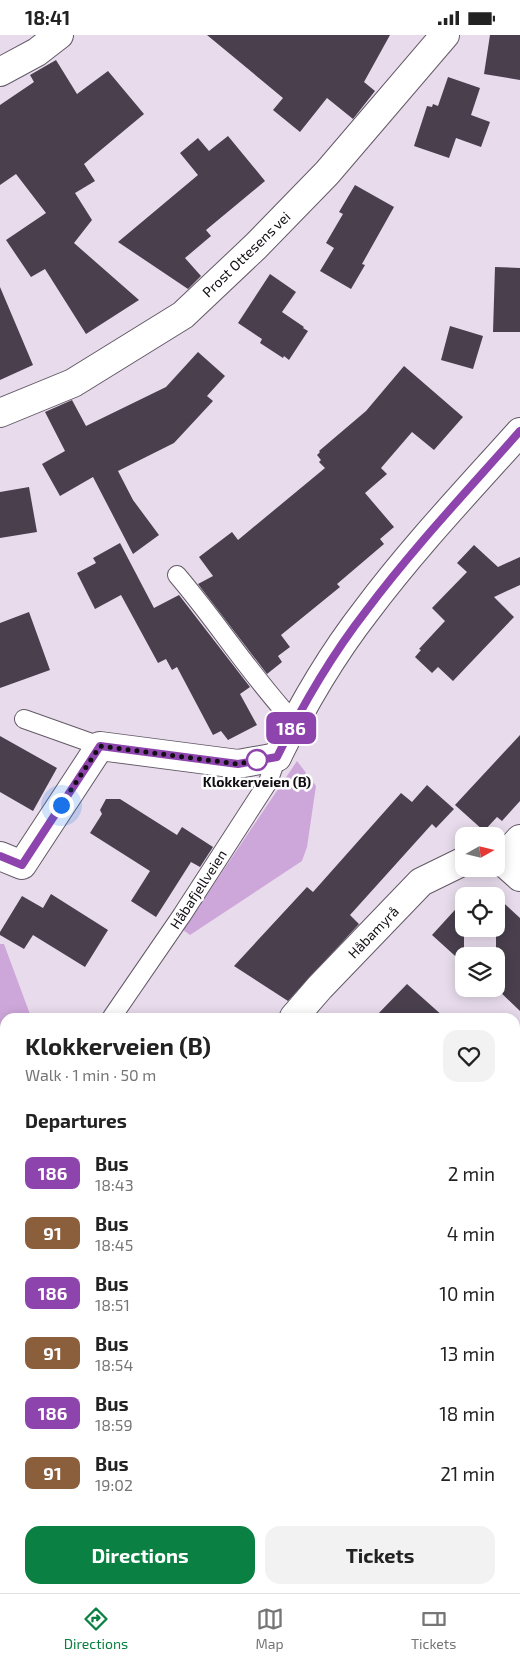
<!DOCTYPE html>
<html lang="en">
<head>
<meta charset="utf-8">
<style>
  :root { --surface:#fff; --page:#f2f2f2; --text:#222; --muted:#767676; --line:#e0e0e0; --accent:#0b8043 }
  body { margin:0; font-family:"Exo 2",sans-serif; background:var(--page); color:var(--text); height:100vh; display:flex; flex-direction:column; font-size:19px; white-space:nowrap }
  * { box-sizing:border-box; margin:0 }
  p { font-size:16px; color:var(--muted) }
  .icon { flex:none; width:28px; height:28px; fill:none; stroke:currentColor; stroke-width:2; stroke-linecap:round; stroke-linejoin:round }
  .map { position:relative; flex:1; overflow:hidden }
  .details { position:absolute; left:0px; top:978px; width:520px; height:581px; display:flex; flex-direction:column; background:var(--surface); border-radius:15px 15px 0 0; box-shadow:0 2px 12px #0003 }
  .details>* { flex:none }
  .badge { padding:0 10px; border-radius:8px; font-size:18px; line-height:32px }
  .needle { width:32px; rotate:82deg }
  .buttons { position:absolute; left:455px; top:792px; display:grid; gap:10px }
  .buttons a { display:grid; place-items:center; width:50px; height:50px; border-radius:10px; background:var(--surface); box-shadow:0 2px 12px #0003; font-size:25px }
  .you { position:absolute; width:25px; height:25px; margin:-12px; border:4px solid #fff; border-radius:50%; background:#1a73e8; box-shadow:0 0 0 8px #1a73e833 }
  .map>.badge { position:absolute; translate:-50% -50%; box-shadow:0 0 0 2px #fff }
  h2 { padding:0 25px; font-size:19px; line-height:45px }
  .round { display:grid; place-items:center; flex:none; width:52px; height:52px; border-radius:15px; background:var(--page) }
  .summary { display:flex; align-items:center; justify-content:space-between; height:85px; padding:0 25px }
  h1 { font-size:24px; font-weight:700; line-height:38px }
  .button { display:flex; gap:10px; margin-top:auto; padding:10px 25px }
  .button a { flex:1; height:58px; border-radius:15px; background:var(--accent); color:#fff; font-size:20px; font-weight:700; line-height:58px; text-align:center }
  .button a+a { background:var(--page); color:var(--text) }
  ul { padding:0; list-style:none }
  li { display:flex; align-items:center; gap:15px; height:60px; padding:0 25px }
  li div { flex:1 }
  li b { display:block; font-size:19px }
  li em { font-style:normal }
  li .badge { min-width:55px; font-weight:700; text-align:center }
  .status { display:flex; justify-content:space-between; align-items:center; height:35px; padding:0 25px; background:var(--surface); direction:ltr }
  .status svg { height:14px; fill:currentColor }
  .tabs { display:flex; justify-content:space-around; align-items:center; height:70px; border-top:1px solid var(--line); background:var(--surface); font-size:14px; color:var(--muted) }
  .tabs a { display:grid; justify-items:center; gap:2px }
  .tabs .selected { color:var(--accent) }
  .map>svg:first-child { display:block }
  .green { fill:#cea7da }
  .building { fill:#493f4d }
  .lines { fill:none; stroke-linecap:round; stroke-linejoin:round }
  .lane-casing { stroke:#635967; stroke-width:20 }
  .street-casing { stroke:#635967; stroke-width:30 }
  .secondary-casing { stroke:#635967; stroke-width:30 }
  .lane { stroke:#fff; stroke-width:18 }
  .street { stroke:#fff; stroke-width:28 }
  .secondary { stroke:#fff; stroke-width:28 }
  .line-casing { stroke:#fff; stroke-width:11 }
  .line { stroke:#8e44ad; stroke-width:8 }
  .walk { stroke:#120e13; stroke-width:5; stroke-dasharray:0 9 }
  .stop-dot { fill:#fff; stroke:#8e44ad; stroke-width:2.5 }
  .labels { text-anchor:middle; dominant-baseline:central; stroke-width:5; stroke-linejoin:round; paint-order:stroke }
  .street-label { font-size:14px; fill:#120e13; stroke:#fff }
  .stop-label { font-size:14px; font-weight:bold; fill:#120e13; stroke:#fff }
</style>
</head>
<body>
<div class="status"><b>18:41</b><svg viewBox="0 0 49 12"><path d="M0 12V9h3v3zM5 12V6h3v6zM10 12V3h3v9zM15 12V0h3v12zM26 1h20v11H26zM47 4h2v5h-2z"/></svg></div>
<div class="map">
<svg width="520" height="1558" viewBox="0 0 520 1558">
  <rect width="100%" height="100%" fill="#e8dcec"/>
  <path class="green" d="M297,726L316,751L307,812L302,826L190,900L183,895Z
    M0,909H4L31,982H5V1093L0,1095Z
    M5,1099V1174L0,1186V1103Z"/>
  <path class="building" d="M207,0H390L364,47L375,56L353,84L327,63L300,97L273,75L283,63Z
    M490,0H520V45L484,39Z
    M56,25L77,59L108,36L144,79L84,129L95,146L75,158L92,185L74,208L139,265L86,299L45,234L31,242L6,205L46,178L16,139L0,150V70L34,47L30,40Z
    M448,42L480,53L471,80L490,87L481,112L456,103L449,123L414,111L427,71L432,72L433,69L438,71Z
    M228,101L265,146L206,195L211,201L185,223L201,241L188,254L118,207L198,140L180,118L198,103L209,116Z
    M355,150L394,172L362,229L365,230L351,254L320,236L334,213L326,208L343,179L339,177Z
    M495,232L520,233V297H493Z
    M270,239L296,257L282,277L304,292L303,293L308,296L289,325L284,321L283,323L260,308L262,304L238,288Z
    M0,252L33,330L0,345Z
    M450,291L483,301L473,334L441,325Z
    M198,317L225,341L207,361L213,366L174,408L118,436L133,465L159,500L133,519L93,442L60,461L42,429L65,416L45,377L72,365L86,391L166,352Z
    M404,331L463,382L434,415L412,397L381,433L387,439L365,458L394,492L380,504L384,509L337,549L340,552L281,600L290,612L278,621L282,627L267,639L198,549L213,541L199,522L232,497L238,505L325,433L319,427L321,425L317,420L320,417L319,416L366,376Z
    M29,452L37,497L0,503V457Z
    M120,508L154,573L179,560L250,652L240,659L257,690L228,705L221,696L213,700L177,632L172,635L166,624L158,628L121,560L95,574L77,538L96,528L93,523Z
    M474,510L498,532L520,522V550L494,562L514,582L453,646L438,632L432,638L415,622L421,615L419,614L445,586L432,573L467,537L457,528Z
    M29,577L50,635L0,653V588Z
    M520,700V766L502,786L497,782L484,796L455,770Z
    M0,701L57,733L33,776L0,757Z
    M427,750L454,774L436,793L432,789L350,880L359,889L288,966L234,931L307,852L313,857L401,758L412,767Z
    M106,764H120L177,800L182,792L213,812L200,832L191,827L156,882L131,866L150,836L90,798L102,779L100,775Z
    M51,859L108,895L85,932L33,900L24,914L0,900V897L22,861L43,873Z
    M496,861L520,883V976L496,953Z
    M464,865V929L432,900Z
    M407,949L444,982H375Z"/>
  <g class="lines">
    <defs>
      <path id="lane" d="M177,540C218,588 251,641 294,687
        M24,684L100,711
        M112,982L182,880L268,747L277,722"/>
      <path id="street" d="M0,37L37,17L59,0
        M0,378L73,348L183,280L256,211L327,138L445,0
        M0,821L22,830L100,711L238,729L277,722
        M496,825H501L520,842
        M501,825L520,804
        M294,982L320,952L421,847L464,826
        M515,1248H520
        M515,1519L520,1520"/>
      <path id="secondary" d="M277,722C302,671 331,621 366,576C413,513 468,455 520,397
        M0,1252L5,1236"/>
    </defs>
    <use href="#lane" class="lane-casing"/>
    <use href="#street" class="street-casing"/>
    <use href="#secondary" class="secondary-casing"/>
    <use href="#lane" class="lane"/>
    <use href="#street" class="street"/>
    <use href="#secondary" class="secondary"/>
  </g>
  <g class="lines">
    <defs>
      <path id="line" d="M0,821L22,830L100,711L238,729L277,722C302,671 331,621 366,576C413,513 468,455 520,396"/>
    </defs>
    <use href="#line" class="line-casing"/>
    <use href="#line" class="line"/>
    <path class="walk" d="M61,770L100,711L238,729L257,725"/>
  </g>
  <circle class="stop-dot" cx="257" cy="725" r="10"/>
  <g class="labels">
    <g class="street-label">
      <text transform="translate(246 219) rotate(-44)">Prost Ottesens vei</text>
      <text transform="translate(198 854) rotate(-57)">Håbafjellveien</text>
      <text transform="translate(373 897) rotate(-46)">Håbamyrå</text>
    </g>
    <g class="stop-label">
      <text x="257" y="746">Klokkerveien (B)</text>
    </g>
  </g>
</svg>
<div class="buttons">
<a><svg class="needle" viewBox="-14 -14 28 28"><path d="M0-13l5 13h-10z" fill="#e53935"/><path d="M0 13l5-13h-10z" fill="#767676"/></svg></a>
<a><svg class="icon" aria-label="locate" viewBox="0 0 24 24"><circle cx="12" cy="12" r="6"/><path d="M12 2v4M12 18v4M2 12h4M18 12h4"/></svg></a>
<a><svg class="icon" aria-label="layers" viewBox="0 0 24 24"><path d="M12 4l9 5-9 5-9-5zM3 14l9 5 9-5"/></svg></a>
</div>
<div class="you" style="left:61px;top:770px"></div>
<b class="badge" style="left:291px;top:693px;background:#8e44ad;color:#fff">186</b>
<section class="details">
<div class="summary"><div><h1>Klokkerveien (B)</h1><p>Walk · 1 min · 50 m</p></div><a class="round"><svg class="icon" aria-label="heart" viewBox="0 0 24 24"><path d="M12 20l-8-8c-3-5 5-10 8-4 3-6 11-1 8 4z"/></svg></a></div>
<h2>Departures</h2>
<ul>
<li><span class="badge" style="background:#8e44ad;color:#fff">186</span><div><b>Bus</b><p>18:43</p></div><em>2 min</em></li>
<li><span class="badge" style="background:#8b5e3c;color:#fff">91</span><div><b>Bus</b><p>18:45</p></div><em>4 min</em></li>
<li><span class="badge" style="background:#8e44ad;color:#fff">186</span><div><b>Bus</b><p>18:51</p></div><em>10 min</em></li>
<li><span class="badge" style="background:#8b5e3c;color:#fff">91</span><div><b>Bus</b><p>18:54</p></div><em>13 min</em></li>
<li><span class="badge" style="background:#8e44ad;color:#fff">186</span><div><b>Bus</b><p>18:59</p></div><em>18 min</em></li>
<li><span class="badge" style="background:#8b5e3c;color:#fff">91</span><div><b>Bus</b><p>19:02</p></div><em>21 min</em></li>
</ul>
<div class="button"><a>Directions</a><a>Tickets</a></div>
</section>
</div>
<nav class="tabs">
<a class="selected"><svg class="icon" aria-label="directions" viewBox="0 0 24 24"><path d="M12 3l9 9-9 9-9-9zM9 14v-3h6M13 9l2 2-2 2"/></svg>Directions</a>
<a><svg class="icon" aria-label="map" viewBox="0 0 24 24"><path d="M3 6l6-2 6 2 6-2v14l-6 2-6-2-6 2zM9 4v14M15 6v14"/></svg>Map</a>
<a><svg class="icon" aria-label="tickets" viewBox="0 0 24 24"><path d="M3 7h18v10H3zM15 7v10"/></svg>Tickets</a>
</nav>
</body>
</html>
